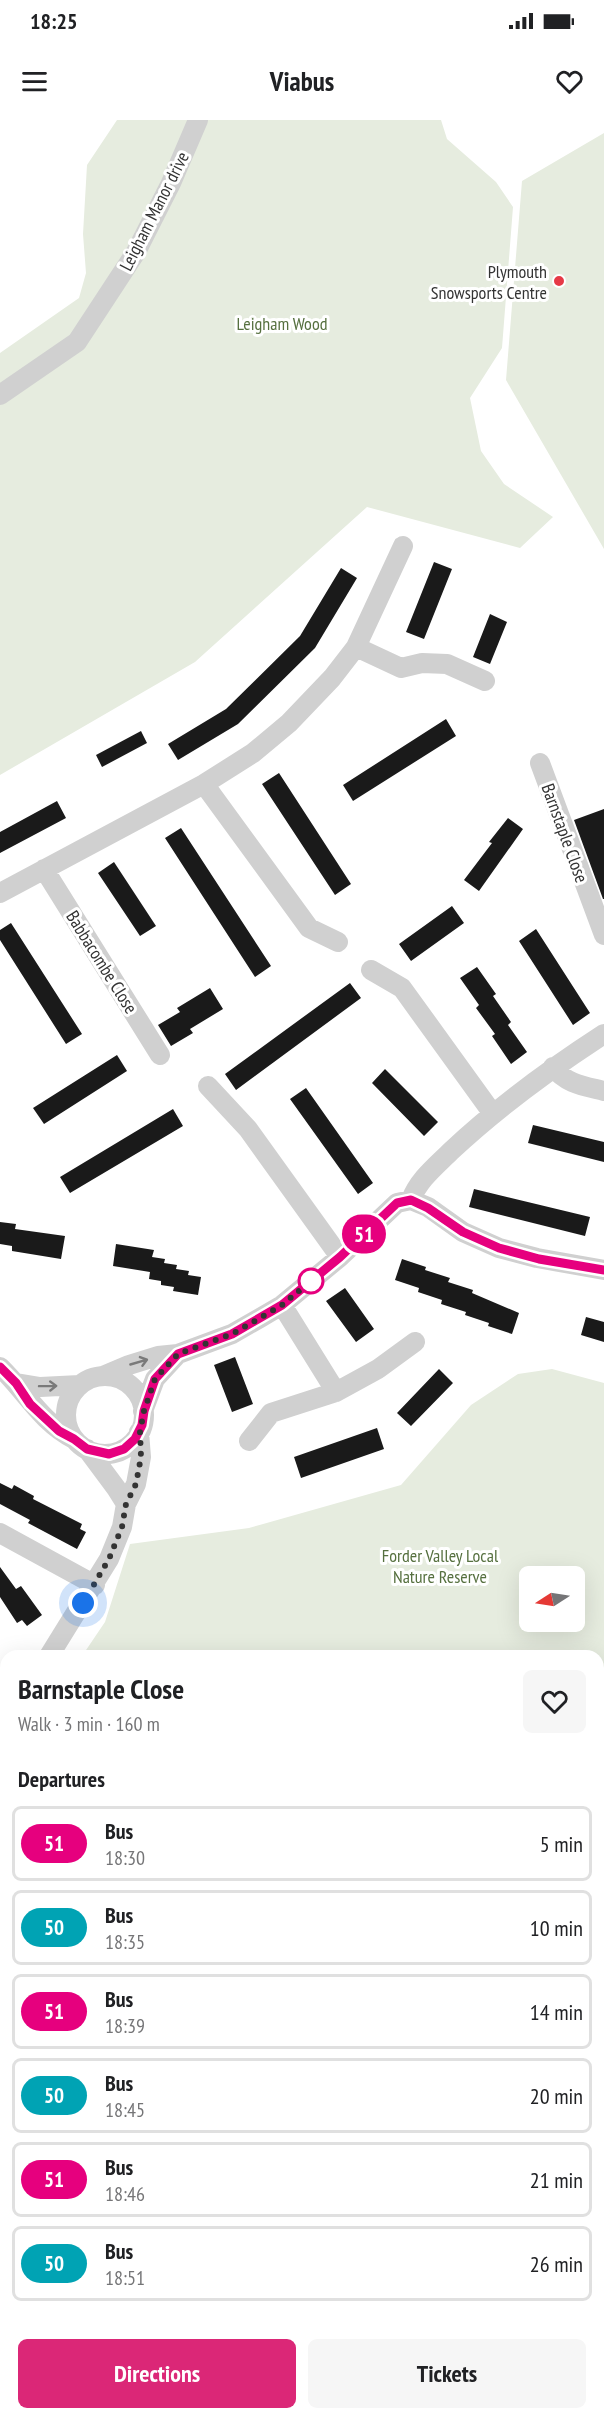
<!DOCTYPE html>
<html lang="en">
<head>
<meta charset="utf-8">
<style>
  :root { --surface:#fff; --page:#f6f6f6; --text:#202124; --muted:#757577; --line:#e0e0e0; --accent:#db2777 }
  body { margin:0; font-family:"PT Sans Narrow",sans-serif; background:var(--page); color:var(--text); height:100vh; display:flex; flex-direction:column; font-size:22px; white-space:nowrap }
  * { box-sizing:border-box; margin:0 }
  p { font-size:20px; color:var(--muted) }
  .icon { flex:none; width:33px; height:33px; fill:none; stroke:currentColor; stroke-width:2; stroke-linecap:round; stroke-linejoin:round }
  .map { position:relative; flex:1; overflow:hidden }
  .details { position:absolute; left:0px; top:1530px; width:604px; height:770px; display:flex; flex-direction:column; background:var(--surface); border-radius:18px 18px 0 0; box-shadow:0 6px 24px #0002 }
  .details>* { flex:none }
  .badge { padding:0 12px; border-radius:20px; font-size:21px; line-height:39px }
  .needle { width:39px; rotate:258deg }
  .controls { position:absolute; left:519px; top:1446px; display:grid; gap:12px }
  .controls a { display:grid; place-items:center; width:66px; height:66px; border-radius:9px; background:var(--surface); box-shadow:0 6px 24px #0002; font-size:30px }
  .you { position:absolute; width:30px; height:30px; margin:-15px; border:4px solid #fff; border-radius:50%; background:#1a73e8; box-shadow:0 0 0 9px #1a73e833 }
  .map>.badge { position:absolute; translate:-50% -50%; box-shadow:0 0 0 3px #fff }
  h2 { padding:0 18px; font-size:22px; line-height:54px }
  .round { display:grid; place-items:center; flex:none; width:63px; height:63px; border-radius:9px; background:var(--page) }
  .head { display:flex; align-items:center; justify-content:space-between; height:102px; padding:0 18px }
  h1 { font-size:28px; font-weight:600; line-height:45px }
  .primary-button { display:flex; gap:12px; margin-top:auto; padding:12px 18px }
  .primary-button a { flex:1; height:69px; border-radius:9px; background:var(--accent); color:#fff; font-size:24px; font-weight:600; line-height:69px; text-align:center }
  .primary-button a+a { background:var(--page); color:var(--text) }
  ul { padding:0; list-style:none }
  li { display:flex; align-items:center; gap:18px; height:75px; margin:0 12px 9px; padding:0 6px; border:3px solid var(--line); border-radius:9px }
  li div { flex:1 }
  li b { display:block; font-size:22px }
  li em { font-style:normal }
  li .badge { min-width:66px; font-weight:700; text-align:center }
  .status { display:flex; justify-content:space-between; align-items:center; height:42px; padding:0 30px; background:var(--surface); direction:ltr }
  .status svg { height:16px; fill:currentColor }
  header { display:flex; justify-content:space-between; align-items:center; height:78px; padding:0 18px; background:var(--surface); font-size:27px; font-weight:600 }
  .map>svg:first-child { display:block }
  .green { fill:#e6ecdf; fill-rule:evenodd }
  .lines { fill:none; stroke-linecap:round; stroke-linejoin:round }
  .stream { stroke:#cfe2ee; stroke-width:5 }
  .building { fill:#1a1a1a }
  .minor { stroke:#d0d0d0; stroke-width:20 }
  .primary { stroke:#ababab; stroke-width:30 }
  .oneway { stroke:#7a7a7a }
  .line-casing { stroke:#fff; stroke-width:14 }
  .line { stroke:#e6007e; stroke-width:9 }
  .walk { stroke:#333; stroke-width:6; stroke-dasharray:0 10.8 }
  .poi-dot { fill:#e63946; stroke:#fff; stroke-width:2 }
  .stop-dot { fill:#fff; stroke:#e6007e; stroke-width:3 }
  .labels { text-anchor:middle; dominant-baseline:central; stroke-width:6; stroke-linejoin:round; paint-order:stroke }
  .street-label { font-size:18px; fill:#333; stroke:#fff }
  .poi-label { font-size:18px; fill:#333; stroke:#fff; text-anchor:end }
  .park-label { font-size:18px; fill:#56703f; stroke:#fff }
</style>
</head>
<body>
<div class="status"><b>18:25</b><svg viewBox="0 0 49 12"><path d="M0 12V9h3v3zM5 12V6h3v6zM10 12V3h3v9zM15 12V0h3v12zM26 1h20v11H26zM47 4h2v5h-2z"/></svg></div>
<header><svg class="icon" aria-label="menu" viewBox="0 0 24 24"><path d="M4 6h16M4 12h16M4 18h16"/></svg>Viabus<svg class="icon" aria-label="heart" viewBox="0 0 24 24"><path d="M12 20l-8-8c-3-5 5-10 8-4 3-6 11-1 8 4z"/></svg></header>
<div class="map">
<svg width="604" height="2299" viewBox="0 0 604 2299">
  <rect width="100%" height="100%" fill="#fff"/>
  <path class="green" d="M117,0H441L447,19L496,62L513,87L502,228L470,278L481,331L504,364L553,397L520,428L367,387L195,542L0,655V233L79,178L86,153L83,114L87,45Z
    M604,13V429L506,260L522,61Z
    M552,1249L604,1263V1644L599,1649L598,1536H82L105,1502L130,1424L249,1408L401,1365L471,1285L518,1254ZM530,1456H574V1502H530Z
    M6,1608V2294H80L77,2299H0V1612Z
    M604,1739V2299H148L151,2294H598V1743Z"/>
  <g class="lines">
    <path class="stream" d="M598,1572L604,1570
      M20,2299L24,2294"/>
  </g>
  <path class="building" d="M434,442L452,449L424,519L406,512Z
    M341,448L357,458L315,528L238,604L178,640L168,624L226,589L300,516Z
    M490,494L507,502L490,544L473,537Z
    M446,599L456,616L353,681L343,665Z
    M141,611L147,623L102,647L96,635Z
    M279,653L351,764L335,775L262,664Z
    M57,681L66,698L0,733V712Z
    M604,689V779H603L574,700Z
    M508,698L523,709L479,771L464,760L492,723L489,722Z
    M181,708L271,846L255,857L165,718Z
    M114,742L156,806L140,816L98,753Z
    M452,786L464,803L411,841L399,824Z
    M11,803L82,914L66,924L0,820V810Z
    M536,809L590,893L573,905L519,821Z
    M477,847L496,874L493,876L511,902L508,905L527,932L511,944L492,916L495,914L476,888L479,885L460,858Z
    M350,863L361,878L236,970L225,954Z
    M210,868L223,889L190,909L193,913L171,926L158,905L180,892L177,888Z
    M117,935L127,951L44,1004L33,988Z
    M385,949L438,1002L424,1016L372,963Z
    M306,968L373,1063L358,1074L290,979Z
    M173,989L183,1006L70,1073L60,1057Z
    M533,1005L604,1022V1042L528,1023Z
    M474,1069L590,1097L585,1116L469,1087Z
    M0,1102L16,1104L15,1109L65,1116L61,1139L12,1131V1126L0,1124Z
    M116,1124L154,1130L152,1137L165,1139L164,1143L177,1145L176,1149L189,1151L188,1155L201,1157L198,1175L173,1171L174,1167L161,1165V1161L149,1159L150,1152L113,1146Z
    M402,1139L426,1147L425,1150L450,1158L448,1162L473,1170L472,1173L519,1193L512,1214L488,1206L489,1203L465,1195L466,1192L441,1184L442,1180L418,1172L419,1168L395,1160Z
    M345,1168L374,1209L356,1222L326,1181Z
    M586,1197L604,1202V1222L581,1215Z
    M235,1237L253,1284L232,1292L214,1245Z
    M439,1249L453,1263L411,1306L397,1293Z
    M377,1308L384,1329L301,1358L294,1337Z
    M0,1363L12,1369L14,1365L34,1376L33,1379L82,1404L80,1409L86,1412L77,1429L28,1403L30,1400L0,1384Z
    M0,1447L16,1469L21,1466L42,1495L27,1506L22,1500L17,1503L0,1477Z"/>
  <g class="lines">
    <path class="minor" d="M0,275L77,222L136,132L171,63L198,0
      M356,527L401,548L422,543L447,544L485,561
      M540,643L604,815
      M204,664L309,808L338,822
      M44,749L160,935
      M0,773L204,664L253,633L289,603L332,558L356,527L403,426
      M371,850L402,868L493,994
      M553,947C566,964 584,966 604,971
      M208,966L248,1009L340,1137
      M411,1080C418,1060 436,1046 451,1031C498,987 550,949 604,914
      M282,1185L336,1272
      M0,1247C26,1272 41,1302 74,1319
      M103,1256L129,1245L158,1236L178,1234L232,1214L260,1198L282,1185L340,1137L397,1083L411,1080L428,1087L463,1112L499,1128L537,1138L604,1150
      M66 1295a39 39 0 1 1 78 0a39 39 0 1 1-78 0Z
      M16,1263L40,1267L80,1265
      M143,1291L155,1259L178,1234
      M249,1321L271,1293L336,1272L378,1249L415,1222
      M87,1329L116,1368L126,1384
      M0,1413L95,1465
      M49,1536L109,1439L122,1407L126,1384L136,1364L141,1337L139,1312
      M0,1577L6,1573
      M598,1591L604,1586"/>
    <path class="primary" d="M598,1680L604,1676
      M598,1720L604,1717
      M111,2299L115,2294"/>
  </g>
  <defs><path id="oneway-shaft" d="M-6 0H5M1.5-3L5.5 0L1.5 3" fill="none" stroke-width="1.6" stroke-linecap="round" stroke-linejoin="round" transform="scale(1.5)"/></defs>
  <g class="oneway">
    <use href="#oneway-shaft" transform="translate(139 1242) rotate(-16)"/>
    <use href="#oneway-shaft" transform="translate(48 1266) rotate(-1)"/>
  </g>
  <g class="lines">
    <defs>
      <path id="line" d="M0,1247L16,1263L30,1284L59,1311L74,1319L87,1329L109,1334L124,1329L135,1319L142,1305L144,1291L155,1259L178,1234L232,1214L282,1185L340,1137L397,1083L411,1080L428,1088L463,1112L499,1128L539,1139L604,1150"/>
    </defs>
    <use href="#line" class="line-casing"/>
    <use href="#line" class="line"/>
    <path class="walk" d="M83,1483L109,1439L122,1407L126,1384L136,1364L141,1337L140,1312L144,1291L155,1259L178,1234L232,1214L260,1198L282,1185L311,1161"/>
  </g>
  <circle class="poi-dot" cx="559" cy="161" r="6"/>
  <circle class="stop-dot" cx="311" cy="1161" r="12"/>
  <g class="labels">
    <g class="street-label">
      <text transform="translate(154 91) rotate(-63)">Leigham Manor drive</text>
      <text transform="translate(565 713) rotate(70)">Barnstaple Close</text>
      <text transform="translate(102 842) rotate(58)">Babbacombe Close</text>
    </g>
    <g class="poi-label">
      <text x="547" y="151">Plymouth<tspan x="547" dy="21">Snowsports Centre</tspan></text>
    </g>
    <g class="park-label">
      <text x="282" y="203">Leigham Wood</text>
      <text x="440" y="1435">Forder Valley Local<tspan x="440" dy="21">Nature Reserve</tspan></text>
    </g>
  </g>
</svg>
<div class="controls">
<a><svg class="needle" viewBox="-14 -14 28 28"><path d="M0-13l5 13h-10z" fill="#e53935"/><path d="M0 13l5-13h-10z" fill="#757577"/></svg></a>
</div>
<div class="you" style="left:83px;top:1483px"></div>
<b class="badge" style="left:364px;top:1114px;background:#e6007e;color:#fff">51</b>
<section class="details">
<div class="head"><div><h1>Barnstaple Close</h1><p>Walk · 3 min · 160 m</p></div><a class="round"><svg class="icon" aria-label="heart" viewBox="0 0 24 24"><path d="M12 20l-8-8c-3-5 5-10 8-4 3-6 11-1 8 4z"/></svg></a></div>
<h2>Departures</h2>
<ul>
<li><span class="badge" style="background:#e6007e;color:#fff">51</span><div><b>Bus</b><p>18:30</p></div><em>5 min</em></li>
<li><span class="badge" style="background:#00a3b4;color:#fff">50</span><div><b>Bus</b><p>18:35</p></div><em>10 min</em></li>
<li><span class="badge" style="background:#e6007e;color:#fff">51</span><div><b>Bus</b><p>18:39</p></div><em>14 min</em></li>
<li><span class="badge" style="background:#00a3b4;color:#fff">50</span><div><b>Bus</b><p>18:45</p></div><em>20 min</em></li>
<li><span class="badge" style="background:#e6007e;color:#fff">51</span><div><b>Bus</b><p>18:46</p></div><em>21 min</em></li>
<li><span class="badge" style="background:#00a3b4;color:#fff">50</span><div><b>Bus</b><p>18:51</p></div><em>26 min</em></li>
</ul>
<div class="primary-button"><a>Directions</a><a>Tickets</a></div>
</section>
</div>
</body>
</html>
